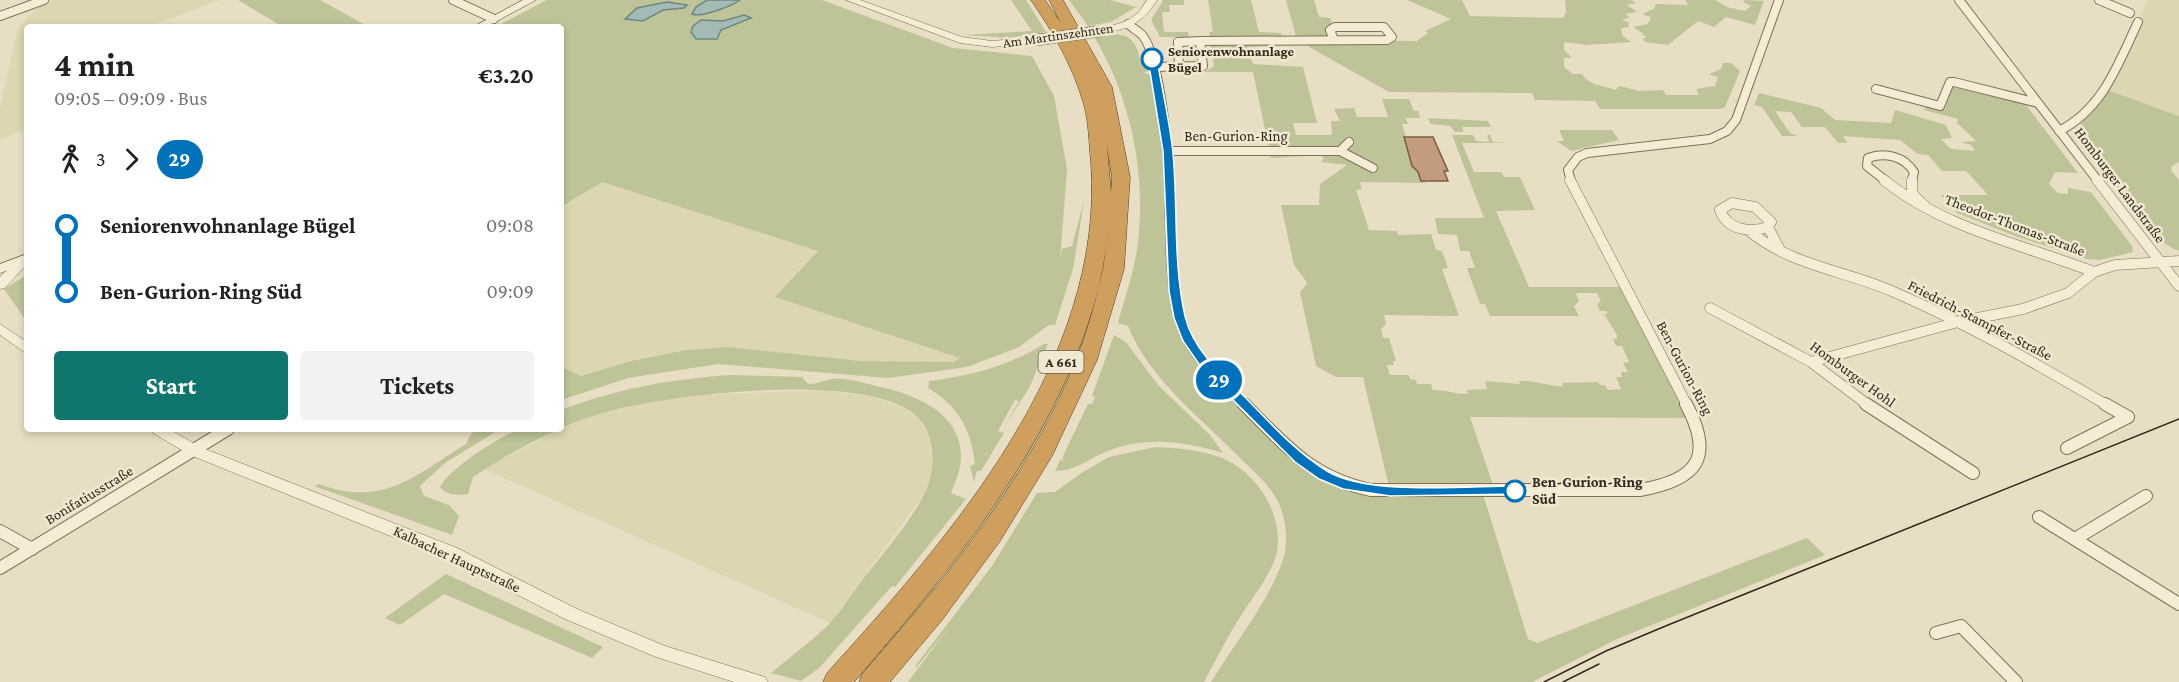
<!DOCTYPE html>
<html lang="en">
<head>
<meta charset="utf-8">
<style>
  :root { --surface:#fff; --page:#f2f2f2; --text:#222; --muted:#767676; --accent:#0f766e }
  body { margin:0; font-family:"Crimson Pro",serif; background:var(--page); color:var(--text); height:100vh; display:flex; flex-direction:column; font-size:22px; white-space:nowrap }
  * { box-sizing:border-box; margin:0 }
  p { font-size:20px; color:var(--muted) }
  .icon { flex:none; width:33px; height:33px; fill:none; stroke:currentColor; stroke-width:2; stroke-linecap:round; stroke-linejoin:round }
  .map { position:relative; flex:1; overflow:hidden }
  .panel { position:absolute; left:24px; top:24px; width:540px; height:408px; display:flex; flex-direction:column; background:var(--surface); border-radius:6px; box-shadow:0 3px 9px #0003 }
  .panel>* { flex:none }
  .badge { padding:0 12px; border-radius:20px; font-size:21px; line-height:39px }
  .map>.badge { position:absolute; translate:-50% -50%; box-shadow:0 0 0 3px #fff }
  .legs { display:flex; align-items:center; gap:9px; height:66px; padding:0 30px; font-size:20px }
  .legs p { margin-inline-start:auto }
  .headline { display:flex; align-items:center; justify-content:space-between; height:102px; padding:0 30px }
  h1 { font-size:33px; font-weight:700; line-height:45px }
  .cta { display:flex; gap:12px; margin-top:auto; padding:12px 30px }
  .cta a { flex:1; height:69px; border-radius:6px; background:var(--accent); color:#fff; font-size:24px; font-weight:700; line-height:69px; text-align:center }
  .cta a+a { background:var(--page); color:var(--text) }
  ul { padding:0 30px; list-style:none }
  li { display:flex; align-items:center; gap:21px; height:66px; font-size:22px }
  li i { display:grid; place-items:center; width:9px; height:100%; margin:0 8px; background:currentColor }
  li i::after { content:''; width:15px; height:15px; margin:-8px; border:4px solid; border-radius:50%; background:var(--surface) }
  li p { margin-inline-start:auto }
  li:first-child i { background:linear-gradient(#0000 50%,currentColor 0) }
  li:last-child i { background:linear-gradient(currentColor 50%,#0000 0) }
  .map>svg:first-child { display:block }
  .farmland { fill:#dcd7b1 }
  .green { fill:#bec498 }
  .water { fill:#a4bbb5; stroke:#6d8882; stroke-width:1.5 }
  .building { fill:#c29c7d; stroke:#7c5c45; stroke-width:1.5 }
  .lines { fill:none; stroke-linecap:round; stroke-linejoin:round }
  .minor-far2-casing { stroke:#80705c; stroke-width:10 }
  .minor-far1-casing { stroke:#80705c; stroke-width:11 }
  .minor-casing { stroke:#80705c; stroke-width:14 }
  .tertiary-casing { stroke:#80705c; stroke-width:1 }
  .secondary-casing { stroke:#62513f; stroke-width:1 }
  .motorway-casing { stroke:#4e3f30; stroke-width:1 }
  .minor-far2 { stroke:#f4ecd5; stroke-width:8 }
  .minor-far1 { stroke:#f4ecd5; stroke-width:10 }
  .minor { stroke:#f4ecd5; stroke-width:12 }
  .tertiary { fill:#f4ecd5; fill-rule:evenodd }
  .secondary { fill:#f4ecd5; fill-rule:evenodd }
  .motorway { fill:#ce9f5d; fill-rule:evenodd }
  .tram { stroke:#31281e; stroke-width:1.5 }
  .tertiary-bridge-casing { stroke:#80705c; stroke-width:12; stroke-linecap:butt }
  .tertiary-bridge { stroke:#f4ecd5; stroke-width:10 }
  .line-1 { fill:#0072bc; stroke:#fff; stroke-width:1.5 }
  .stop-1-dot { fill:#fff; stroke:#0072bc; stroke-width:3 }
  .labels { text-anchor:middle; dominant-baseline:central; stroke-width:5; stroke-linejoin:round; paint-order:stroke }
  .far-street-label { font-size:14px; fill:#31281e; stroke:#f0e8d1 }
  .far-stop-label { font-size:14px; font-weight:bold; fill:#31281e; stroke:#f0e8d1; text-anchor:start }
  .shield { fill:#f0e8d1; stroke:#6a6254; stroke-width:1.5 }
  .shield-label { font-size:14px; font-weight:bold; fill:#31281e }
  .street-label { font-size:15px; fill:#31281e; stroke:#f0e8d1 }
  .stop-label { font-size:15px; font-weight:bold; fill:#31281e; stroke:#f0e8d1; text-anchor:start }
</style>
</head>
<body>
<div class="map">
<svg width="2179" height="682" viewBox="0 0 2179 682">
  <rect width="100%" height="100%" fill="#e8dec3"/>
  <path class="farmland" d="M51,0H219L149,27H27V128L0,140V109L18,28L42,3Z
    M2148,0H2179V116L2105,89Z
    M601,182L818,251L776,297L961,358L954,362L861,361L728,347L686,350L631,361L581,376L561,367V208Z
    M826,390L873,397L907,409L920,420L927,433L931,442L932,466L929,484L920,500L830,623L484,469L552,433L598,414L649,401L692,395Z"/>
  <path class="green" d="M238,0H320L369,27H283Z
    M547,0H822L953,48L1032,56L1054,96L1067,169L1060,261L1062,249L1072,246L1084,201L1073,269L1055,325H1049L1019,347L967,367L888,378L718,364L628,378L561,400V367L581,376L631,361L686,350L728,347L861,361L954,362L960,358L775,297L818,251L602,182L561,207V27H495Z
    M1011,0H1026L1046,32L1008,38L964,35L1032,31Z
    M1069,0H1110L1136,7L1111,22L1088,26Z
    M1163,0H1184V5H1169L1170,12H1162L1164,32H1188L1189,37H1160C1147,13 1151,24 1163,0Z
    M1208,0H1251L1259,32L1281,33L1283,41H1268L1269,46L1247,47L1253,64L1303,67L1317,123H1293L1296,135H1332L1331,121H1340L1334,109L1354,108L1357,117H1388L1382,99H1409L1414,111H1418L1420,118H1406L1408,124H1402L1406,137H1404L1412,166L1426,183L1360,182L1362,189L1356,190L1369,230L1397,231L1398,235L1431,234L1436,250L1442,251L1448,268L1442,269L1459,316L1384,315L1386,324L1381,329L1383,338H1389L1396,361H1393L1394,365H1387L1390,375H1409L1410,379L1416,380L1417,384H1431L1433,390C1447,390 1454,394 1468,394L1467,390L1487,389L1485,381L1520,384L1519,381H1527L1563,387L1562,383L1598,382L1600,385H1605L1608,390L1621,389L1616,377H1622L1621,372H1628L1623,363L1629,362L1622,346H1616L1613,339H1617V335L1604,314H1608L1606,311H1600L1597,304L1601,301L1597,293H1576L1579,301L1574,306L1579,316H1490L1485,304H1480L1467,268H1475L1469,251H1460L1457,235L1438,234L1435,218H1484L1452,135H1473L1476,141L1489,142L1487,135H1490L1493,142L1506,143H1462L1474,172H1501L1504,177H1520L1535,210L1496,211L1529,287H1625L1694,418L1470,417L1495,491H1482L1528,639L1537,643L1807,538L1825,555L1617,639L1532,682H1211C1235,643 1268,603 1283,560C1289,541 1286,515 1276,498C1267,482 1252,470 1239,457C1200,417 1149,379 1128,326L1118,323C1125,296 1135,270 1138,242C1146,171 1131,100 1095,38C1120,31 1136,33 1140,61L1154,67L1144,73L1155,76L1168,151L1180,318L1207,367L1324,476L1390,491L1363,377H1336L1316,366L1300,292L1307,284L1306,281L1294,265L1281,205H1319L1320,184L1347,165L1321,162L1324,158L1319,155L1271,158L1253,72H1205L1214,66L1209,32H1213Z
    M1286,0H1314L1319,17L1331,18L1334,40L1417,41L1428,33L1425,31L1451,19L1407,0H1462L1470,16L1563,18L1566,12L1565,0H1631L1636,3L1627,5L1637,12L1625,14L1630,17L1622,20L1628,22L1629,27L1621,28L1622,35L1631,42L1586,45L1564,42V50L1572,58H1564V67L1573,74H1582C1589,86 1603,85 1615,90L1620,86L1639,91L1663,90L1666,95H1699L1696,89L1715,86L1718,77L1709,74L1721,69L1723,63H1731L1740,71L1725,107L1721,109H1600L1595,101L1535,100L1532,93L1389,92L1297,40Z
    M1685,0H1715L1727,7L1745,11L1751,6L1743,2L1745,0L1764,1L1755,25L1726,17L1714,27L1698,21L1668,45L1645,42L1643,39L1647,36L1640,35L1644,34L1633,27L1648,24L1651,17L1642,14L1654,9L1656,4L1688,5Z
    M1953,86L2023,101L2078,173L2055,172L2049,184L2058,193L2068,194V188L2091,192L2132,246L2133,252L2100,260L2087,259L2015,236L1957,213L1941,195H1988L1966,171H1942L1928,155L1918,154L1900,140L1843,136L1847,143H1838L1825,127H1802L1791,112L1775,111L1790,133L1798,136H1782L1762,107L1754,105L1759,93L1821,108L1835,120C1854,121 1873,122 1891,123L1895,110L1946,125L1952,138L1941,139L1951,149L1975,151L1971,145L1961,142L1976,141L1957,123L1958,119L1924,110L1926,106L1945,108Z
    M2105,89L2179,116V162L2172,166L2171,170L2179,180V251C2147,240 2097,161 2074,132L2099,103Z
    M1428,118L1488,121L1491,127H1462L1464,132H1455L1450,126L1431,124Z
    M1559,130H1612L1619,140L1571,151L1557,141H1564Z
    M1108,148L1111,152C1112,169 1115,188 1113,206C1102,330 1045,447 971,546C936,592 898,635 861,679L855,678L943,577L993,506L1032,441L1110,202Z
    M27,275V322L4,289Z
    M1114,335L1126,342L1158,385L1210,435L1223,453C1183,441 1141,435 1101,454C1084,462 1074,471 1055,471L1060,460L1064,461L1062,458L1088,404H1092L1095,397L1092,396Z
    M1044,344H1048L1029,388L1002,430L1019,401L1015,400L998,431L1004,433L981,471H977L974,482L970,466L975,464C971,429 959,407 928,388L929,381C971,376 1008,366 1044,344Z
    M731,375L802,377L808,384C818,384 822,381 831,379C843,377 864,383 876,386C917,394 969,416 960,467C958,476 954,485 951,493L966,499L895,587L892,586L819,668L801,681L771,673C790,657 812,641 830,623C841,611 850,596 860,583C879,558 920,512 929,482C935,462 934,438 921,421C880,367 658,395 599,414C555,428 511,452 473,477L468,494C457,495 447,496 440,487C448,470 500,435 519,430C531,426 548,429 561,429V410C616,389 671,379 731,375Z
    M479,429H500L445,463L420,486L424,496L449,505L459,516L452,535L314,486L319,484C383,508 414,476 466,444L471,434Z
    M1155,447C1178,448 1201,450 1222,458C1257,472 1286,517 1276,555C1269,579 1250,600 1237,622C1225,641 1215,662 1204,682H908L949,627L916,668V665L992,566L1037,493L1055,492L1080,474L1109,457Z
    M446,574L603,647L592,658L444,594L400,625L385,618Z"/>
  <path class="water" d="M707,0H740C732,6 701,18 692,14L696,7Z
    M667,2L687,5L684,8L663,10L643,21L625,19L637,8Z
    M744,15L751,18L721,30L717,39H696L691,32L693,26L701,20L723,21Z"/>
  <path class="building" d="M1404,137H1433L1448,171H1444L1448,181H1421L1418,172L1412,166Z"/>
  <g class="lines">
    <defs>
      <path id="minor-far2" d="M453,0L494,19
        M1959,0L2098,181
        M2099,0L2130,13
        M0,16L44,0
        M1128,24C1132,28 1139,31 1143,36C1160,58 1168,151 1170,181
        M1200,41L1387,40L1392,37L1384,27H1335L1330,30L1334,40
        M1154,67L1203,66L1200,41L1178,42L1179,67
        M1876,89L1940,106L1950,82H1954L2038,103
        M2059,131C2103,109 2118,64 2138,22
        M1168,151H1340L1373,168
        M1340,151L1349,142
        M1571,181L1568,170L1578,157L1587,153L1710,139L1727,131L1736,120L1779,0
        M1886,181L1867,166L1868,158C1885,152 1904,156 1914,172L1912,181"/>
      <path id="minor-far1" d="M1169,180C1172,231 1166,292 1188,339C1201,365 1225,385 1245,405
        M1570,180L1687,405
        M1884,180C1943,228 2024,245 2094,272
        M1912,180V194L1925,206
        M2097,180L2179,286
        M1732,203L1755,207L1771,222L1768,227C1750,233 1727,230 1720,210Z
        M1768,227L1780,250
        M1748,230C1791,266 1844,270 1894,292C1968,324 2038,365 2107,405
        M1710,308L1811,362L1868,405
        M1811,362L1958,322L2023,309L2068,293L2094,272L2115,265L2179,261"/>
      <path id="minor" d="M1244,404C1285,445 1312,478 1371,490H1640C1697,480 1715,458 1686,404
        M1866,404L1973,473
        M2105,404L2128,417
        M2067,448L2128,417
        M2039,517L2179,604
        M0,531L32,549
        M2075,539L2146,496
        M0,568L228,429
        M1936,633L1961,626L2016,682"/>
      <path id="tertiary" d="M846,0H860L962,37L992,41L1037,37L1042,40L1037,43L992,47L960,43Z
        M1147,0H1157C1146,18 1134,27 1114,31C1107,33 1101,35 1095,31L1127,21L1139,12Z
        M21,256H27V264L5,288L0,289V277Z
        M0,324L27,342V354L0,335Z
        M151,429H169L200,447L457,548L577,609L665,646L765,677L768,682H734L656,657L565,619L445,558L190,455L153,433Z"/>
      <path id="secondary" d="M523,0H536L486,27H473Z
        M27,254V263L0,273V264Z"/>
      <path id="motorway" d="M1031,0H1045L1061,23L1049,0H1063L1112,87L1130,177L1124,269L1097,360L1052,456L1000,541L942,620L890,682H859L863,673C973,547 1093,401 1108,228C1106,244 1105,262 1101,278C1064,433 956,564 854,682H823L827,673C951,536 1105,361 1091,163C1089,144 1089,124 1084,105C1073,66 1053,32 1031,0ZM1107,146L1112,177L1111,193Z"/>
    </defs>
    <use href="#minor-far2" class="minor-far2-casing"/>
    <use href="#minor-far1" class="minor-far1-casing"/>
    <use href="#minor" class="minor-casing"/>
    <use href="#tertiary" class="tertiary-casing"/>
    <use href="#secondary" class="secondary-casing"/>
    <use href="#motorway" class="motorway-casing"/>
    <use href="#minor-far2" class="minor-far2"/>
    <use href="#minor-far1" class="minor-far1"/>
    <use href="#minor" class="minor"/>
    <use href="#tertiary" class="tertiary"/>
    <use href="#secondary" class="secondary"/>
    <use href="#motorway" class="motorway"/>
    <path class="tram" d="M1544,682L1606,651L1668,625L2179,419
      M1563,682L1599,664"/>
    <defs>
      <path id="tertiary-bridge" d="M1037,40L1100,31"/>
    </defs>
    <use href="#tertiary-bridge" class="tertiary-bridge-casing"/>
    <use href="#tertiary-bridge" class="tertiary-bridge"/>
  </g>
  <path class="line-1" d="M1152,56L1157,59C1162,90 1170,122 1173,153C1178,206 1173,263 1185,316C1193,350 1222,375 1246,398C1271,424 1296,452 1327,471C1369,496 1465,486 1515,486L1521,491L1519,494L1390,496L1343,489L1319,479L1295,462L1203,370L1183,341L1174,318L1169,291L1163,151L1148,59Z"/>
  <g class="stop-1-dot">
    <circle cx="1152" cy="59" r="10"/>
    <circle cx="1515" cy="491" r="10"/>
  </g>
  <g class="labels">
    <g class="far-street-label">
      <text transform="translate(1058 35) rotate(-8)">Am Martinszehnten</text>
    </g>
    <g class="far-stop-label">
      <text x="1168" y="51">Seniorenwohnanlage<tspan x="1168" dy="16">Bügel</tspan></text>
    </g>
    <rect class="shield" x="1038.5" y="351" width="45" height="22" rx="4.5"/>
    <g class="shield-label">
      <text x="1061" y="362">A 661</text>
    </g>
    <g class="street-label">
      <text x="1236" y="136">Ben-Gurion-Ring</text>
      <text transform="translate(2120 185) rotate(53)">Homburger Landstraße</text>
      <text transform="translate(2015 225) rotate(21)">Theodor-Thomas-Straße</text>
      <text transform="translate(1980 320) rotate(27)">Friedrich-Stampfer-Straße</text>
      <text transform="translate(1685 368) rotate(62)">Ben-Gurion-Ring</text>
      <text transform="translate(1853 374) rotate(36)">Homburger Hohl</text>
      <text transform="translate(89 495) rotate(-31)">Bonifatiusstraße</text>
      <text transform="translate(457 559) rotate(25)">Kalbacher Hauptstraße</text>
    </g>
    <g class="stop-label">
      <text x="1532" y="482">Ben-Gurion-Ring<tspan x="1532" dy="17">Süd</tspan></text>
    </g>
  </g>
</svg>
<b class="badge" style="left:1219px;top:380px;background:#0072bc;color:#fff">29</b>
<section class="panel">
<div class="headline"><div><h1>4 min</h1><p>09:05 – 09:09 · Bus</p></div><b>€3.20</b></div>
<div class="legs"><svg class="icon" aria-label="walk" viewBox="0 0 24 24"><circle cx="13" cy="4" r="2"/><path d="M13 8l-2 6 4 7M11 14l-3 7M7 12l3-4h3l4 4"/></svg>3<svg class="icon" aria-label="forward" viewBox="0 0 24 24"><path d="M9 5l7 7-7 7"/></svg><b class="badge" style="background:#0072bc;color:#fff">29</b></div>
<ul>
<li><i style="color:#0072bc"></i><b>Seniorenwohnanlage Bügel</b><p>09:08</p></li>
<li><i style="color:#0072bc"></i><b>Ben-Gurion-Ring Süd</b><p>09:09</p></li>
</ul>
<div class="cta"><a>Start</a><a>Tickets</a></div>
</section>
</div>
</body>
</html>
